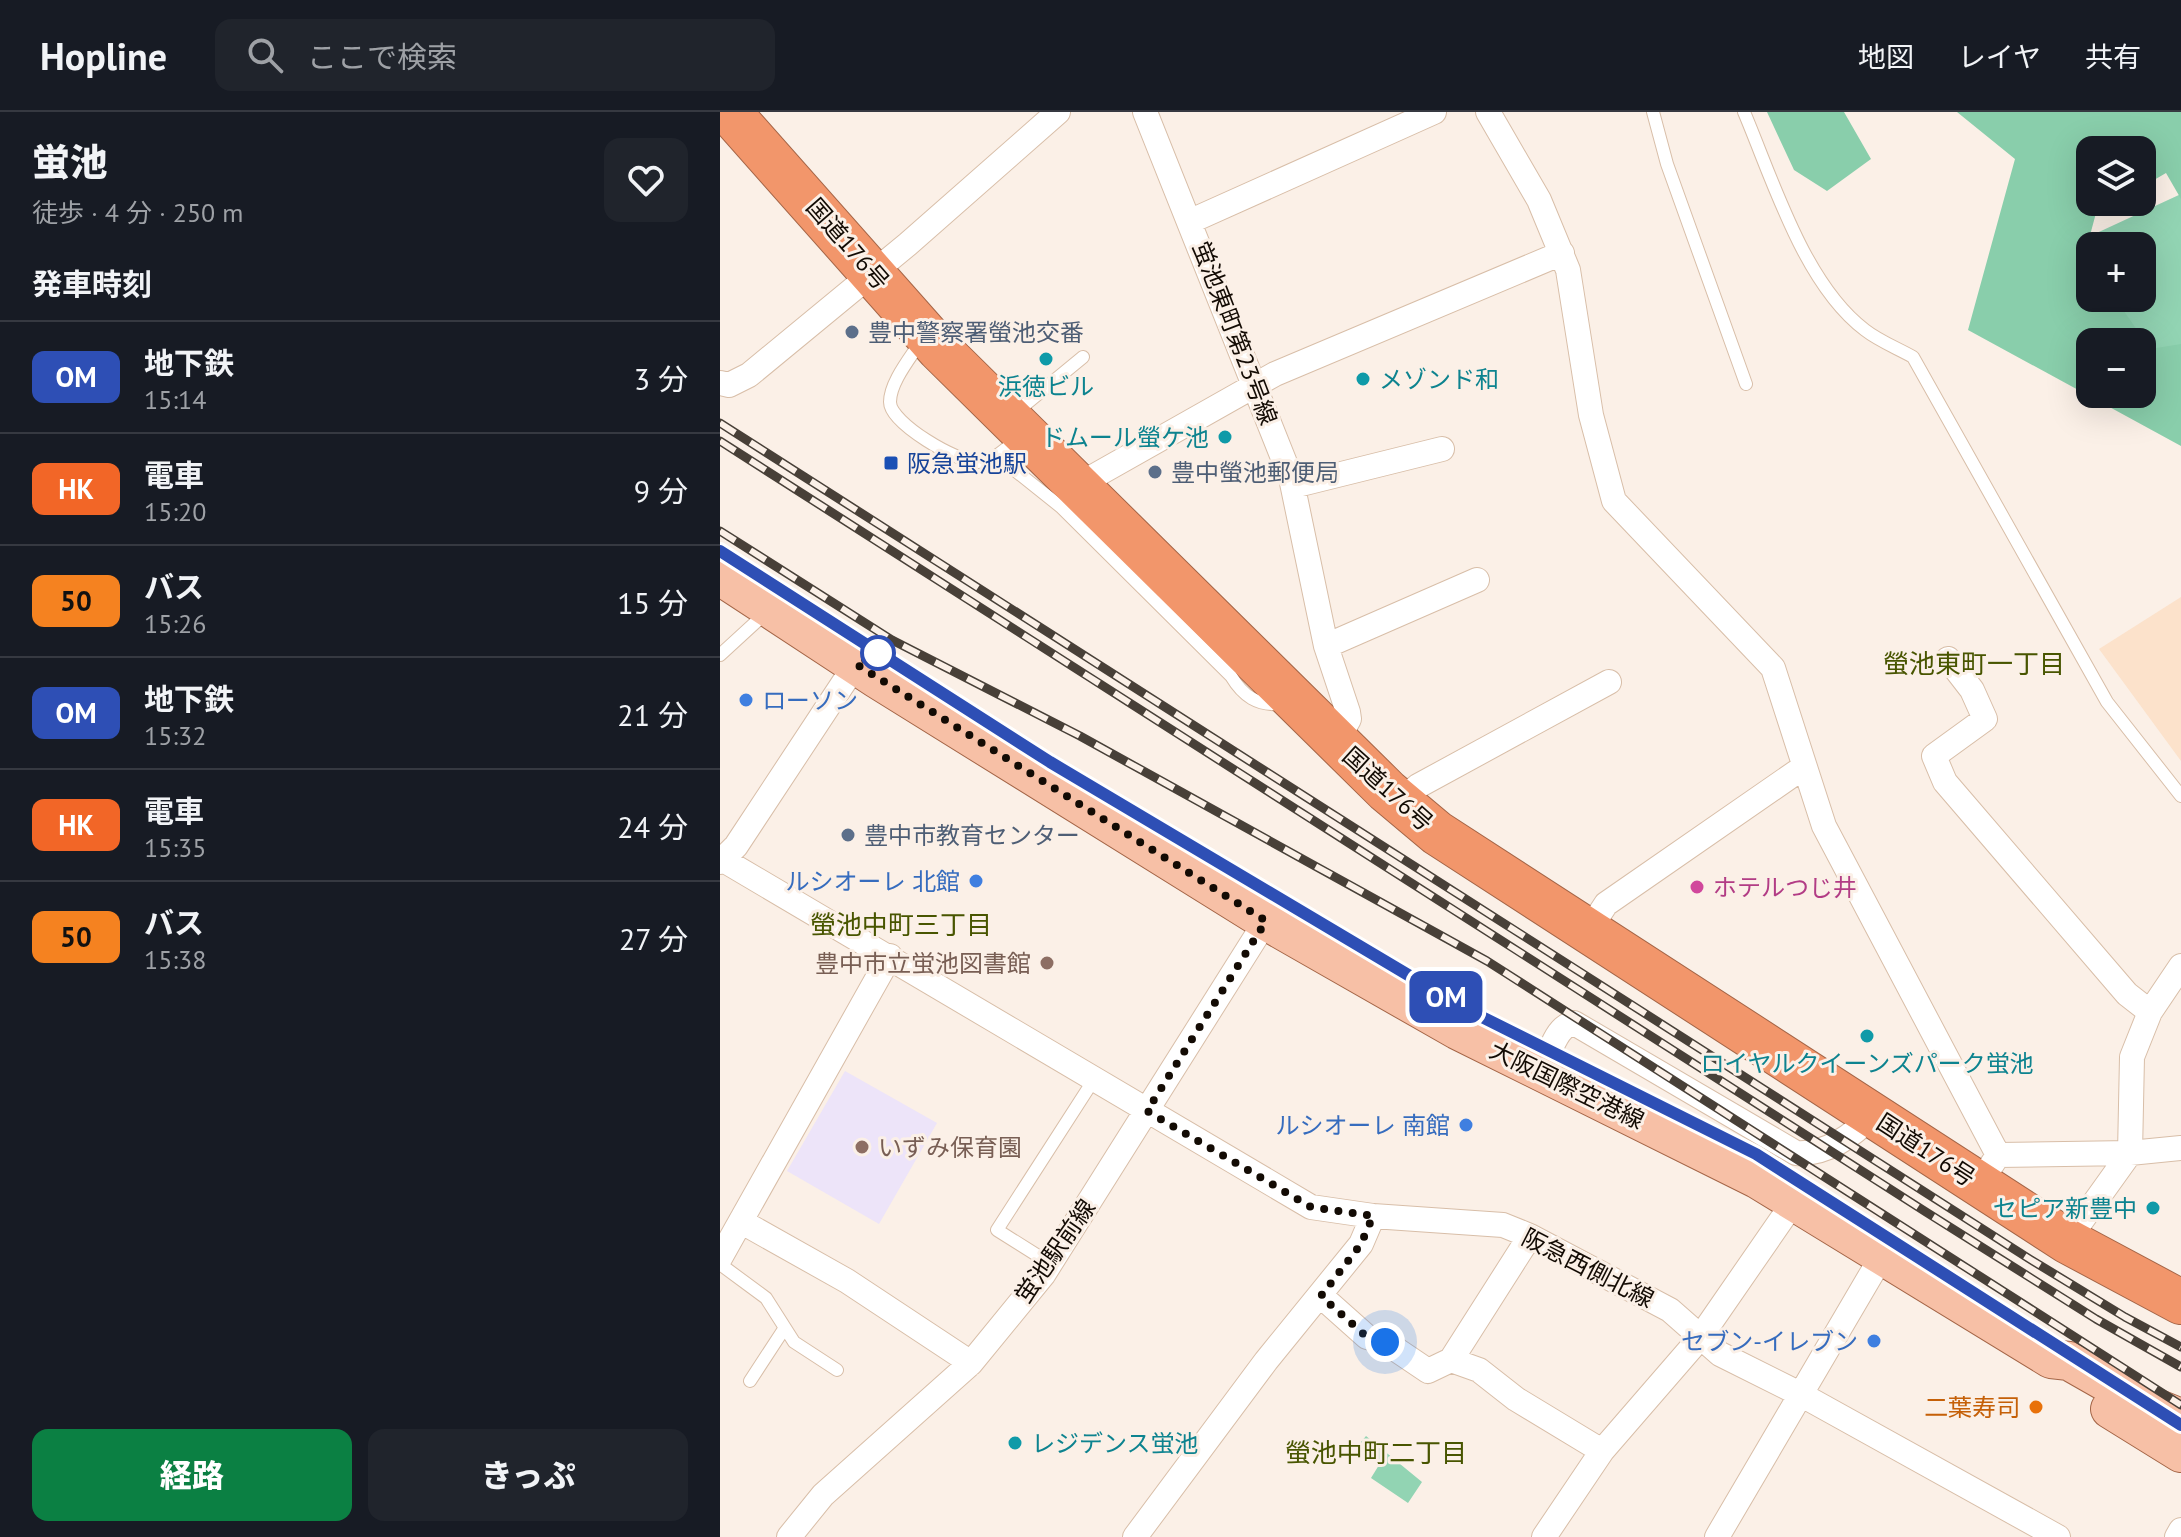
<!DOCTYPE html>
<html lang="ja">
<head>
<meta charset="utf-8">
<style>
  :root { --surface:#171b24; --page:#20242c; --text:#f1f3f6; --muted:#9ea1a6; --line:#363941; --accent:#0b8043 }
  body { margin:0; font-family:"PT Sans","Noto Sans JP",sans-serif; background:var(--page); color:var(--text); height:100vh; display:flex; flex-direction:column; font-size:30px; white-space:nowrap }
  * { box-sizing:border-box; margin:0 }
  p { font-size:26px; color:var(--muted) }
  .icon { flex:none; width:44px; height:44px; fill:none; stroke:currentColor; stroke-width:2; stroke-linecap:round; stroke-linejoin:round }
  .map { position:relative; flex:1; overflow:hidden }
  .side { display:flex; flex-direction:column; background:var(--surface); width:720px }
  .side>* { flex:none }
  .badge { padding:0 16px; border-radius:12px; font-size:28px; line-height:52px }
  .fabs { position:absolute; left:1356px; top:24px; display:grid; gap:16px }
  .fabs a { display:grid; place-items:center; width:80px; height:80px; border-radius:16px; background:var(--surface); box-shadow:0 8px 32px #0002; font-size:40px }
  .you { position:absolute; width:40px; height:40px; margin:-20px; border:6px solid #fff; border-radius:50%; background:#1a73e8; box-shadow:0 0 0 12px #1a73e833 }
  .map>.badge { position:absolute; translate:-50% -50%; box-shadow:0 0 0 4px #fff }
  h2 { padding:0 32px; font-size:30px; line-height:72px }
  .round { display:grid; place-items:center; flex:none; width:84px; height:84px; border-radius:16px; background:var(--page) }
  .summary { display:flex; align-items:center; justify-content:space-between; height:136px; padding:0 32px }
  h1 { font-size:38px; font-weight:800; line-height:60px }
  .action { display:flex; gap:16px; margin-top:auto; padding:16px 32px }
  .action a { flex:1; height:92px; border-radius:16px; background:var(--accent); color:#fff; font-size:32px; font-weight:800; line-height:92px; text-align:center }
  .action a+a { background:var(--page); color:var(--text) }
  ul { padding:0; list-style:none }
  li { display:flex; align-items:center; gap:24px; height:112px; padding:0 32px; border-top:2px solid var(--line) }
  li div { flex:1 }
  li b { display:block; font-size:30px }
  li em { font-style:normal }
  li .badge { min-width:88px; font-weight:700; text-align:center }
  header { display:flex; align-items:center; gap:48px; box-sizing:border-box; height:112px; padding:0 40px; background:var(--surface); border-bottom:2px solid var(--line) }
  header strong { font-size:38px }
  nav { display:flex; gap:44px; margin-inline-start:auto; font-size:28px }
  .search { width:560px; height:72px; background:var(--page); display:flex; align-items:center; gap:20px; box-sizing:border-box; padding:0 28px; border-radius:16px; color:var(--muted); font-size:30px }
  main { display:flex; flex:1; min-height:0 }
  .map>svg:first-child { display:block }
  .built { fill:#fce2cb }
  .education { fill:#ede4f9 }
  .green { fill:#92d4b3 }
  .forest { fill:#89ceab; fill-rule:evenodd }
  .lines { fill:none; stroke-linecap:round; stroke-linejoin:round }
  .lane-casing { stroke:#d8bea8; stroke-width:14 }
  .street-casing { stroke:#d8bea8; stroke-width:26 }
  .primary-casing { stroke:#a46547; stroke-width:40 }
  .highway-casing { stroke:#a46547; stroke-width:46 }
  .lane { stroke:#fff; stroke-width:12 }
  .street { stroke:#fff; stroke-width:24 }
  .primary { stroke:#f7c0a6; stroke-width:38 }
  .highway { stroke:#f2966b; stroke-width:44 }
  .rail-casing { stroke:#484038; stroke-width:9 }
  .rail { stroke:#fbf0e7; stroke-width:6; stroke-dasharray:18; stroke-linecap:butt }
  .line-casing { stroke:#fff; stroke-width:18 }
  .line { stroke:#2e4fb5; stroke-width:12 }
  .walk { stroke:#130b04; stroke-width:8; stroke-dasharray:0 14.4 }
  .service-dot { fill:#5c6f8a; stroke:#fbf0e7; stroke-width:3 }
  .culture-dot { fill:#0f9aa8; stroke:#fbf0e7; stroke-width:3 }
  .transit-dot { fill:#1a4fb4; stroke:#fbf0e7; stroke-width:3 }
  .stop-dot { fill:#fff; stroke:#2e4fb5; stroke-width:4 }
  .shop-dot { fill:#3f7fe0; stroke:#fbf0e7; stroke-width:3 }
  .hotel-dot { fill:#d1479c; stroke:#fbf0e7; stroke-width:3 }
  .education-dot { fill:#8d6e63; stroke:#fbf0e7; stroke-width:3 }
  .food-dot { fill:#e8710a; stroke:#fbf0e7; stroke-width:3 }
  .labels { text-anchor:middle; dominant-baseline:central; stroke-width:6; stroke-linejoin:round; paint-order:stroke }
  .street-label { font-size:24px; fill:#130b04; stroke:#fbf0e7 }
  .service-label { font-size:24px; fill:#4e5e75; stroke:#fbf0e7; text-anchor:start }
  .culture-label { font-size:24px; fill:#0d838f; stroke:#fbf0e7; text-anchor:start }
  .transit-label { font-size:24px; fill:#164399; stroke:#fbf0e7; text-anchor:start }
  .shop-label { font-size:24px; fill:#366cbe; stroke:#fbf0e7; text-anchor:end }
  .hotel-label { font-size:24px; fill:#b23c85; stroke:#fbf0e7; text-anchor:start }
  .education-label { font-size:24px; fill:#785e54; stroke:#fbf0e7; text-anchor:end }
  .food-label { font-size:24px; fill:#c56008; stroke:#fbf0e7; text-anchor:end }
  .neighbourhood-label { font-size:26px; fill:#485500; stroke:#fbf0e7 }
</style>
</head>
<body>
<header>
<strong>Hopline</strong>
<div class="search"><svg class="icon" aria-label="search" viewBox="0 0 24 24"><circle cx="10" cy="10" r="6"/><path d="M15 15l6 6"/></svg>ここで検索</div>
<nav><a>地図</a><a>レイヤ</a><a>共有</a></nav>
</header>
<main>
<section class="side">
<div class="summary"><div><h1>蛍池</h1><p>徒歩 · 4 分 · 250 m</p></div><a class="round"><svg class="icon" aria-label="heart" viewBox="0 0 24 24"><path d="M12 20l-8-8c-3-5 5-10 8-4 3-6 11-1 8 4z"/></svg></a></div>
<h2>発車時刻</h2>
<ul>
<li><span class="badge" style="background:#2e4fb5;color:#fff">OM</span><div><b>地下鉄</b><p>15:14</p></div><em>3 分</em></li>
<li><span class="badge" style="background:#f26627;color:#fff">HK</span><div><b>電車</b><p>15:20</p></div><em>9 分</em></li>
<li><span class="badge" style="background:#f58220;color:#111">50</span><div><b>バス</b><p>15:26</p></div><em>15 分</em></li>
<li><span class="badge" style="background:#2e4fb5;color:#fff">OM</span><div><b>地下鉄</b><p>15:32</p></div><em>21 分</em></li>
<li><span class="badge" style="background:#f26627;color:#fff">HK</span><div><b>電車</b><p>15:35</p></div><em>24 分</em></li>
<li><span class="badge" style="background:#f58220;color:#111">50</span><div><b>バス</b><p>15:38</p></div><em>27 分</em></li>
</ul>
<div class="action"><a>経路</a><a>きっぷ</a></div>
</section>
<div class="map">
<svg width="1461" height="1425" viewBox="0 0 1461 1425">
  <rect width="100%" height="100%" fill="#fbf0e7"/>
  <path class="built" d="M1461,485V649L1379,537Z"/>
  <path class="education" d="M125,959L217,1011L159,1112L67,1059Z"/>
  <path class="green" d="M1461,82V253L1433,266L1422,230H1417L1396,186H1422V134H1372L1368,125Z
    M646,1324L702,1370L688,1391L651,1366L659,1353L637,1335Z"/>
  <path class="forest" d="M1047,0H1124L1151,47L1107,79L1074,58Z
    M1237,0H1461V87L1446,61L1422,75V38H1370V90H1395L1376,101L1365,142L1370,149V186H1395L1430,237L1461,232V334L1248,218L1295,47ZM1370,230H1422V282H1370Z"/>
  <g class="lines">
    <defs>
      <path id="lane" d="M933,0L947,52L1026,272
        M1024,0C1053,68 1084,172 1145,218C1159,229 1177,236 1193,245L1387,590L1461,684
        M201,229C191,245 170,270 170,290C170,311 238,351 258,350C274,350 288,334 300,325
        M296,300L363,245
        M277,344L341,395L511,564C523,584 537,594 562,592
        M0,543L48,499
        M0,1152L46,1186L74,1230L117,1258
        M331,1152L277,1118L373,969
        M30,1269L64,1217"/>
      <path id="street" d="M425,0L571,366L606,534L628,600L629,607L616,630
        M768,0L819,88L848,158L871,303L894,389L1053,556L1104,714L1278,1043
        M471,109L714,0
        M0,271L9,273L29,263L188,132L338,0
        M573,374L722,337
        M355,375L555,262L842,141
        M606,534L757,468
        M1228,547L1252,578L1265,607L1214,644L1225,670L1407,882L1430,900
        M680,689L698,674L889,570
        M0,746L591,1095L653,1104L783,1113L810,1124L950,1198L1000,1242L1080,1282L1338,1425
        M0,750L16,734L136,552
        M867,821L886,792L1078,659
        M822,960C829,944 835,914 854,911L1076,1041C1106,1043 1133,1024 1152,1003
        M1269,1057L1278,1043L1410,1041L1461,1036
        M22,1110L127,1169L251,1251
        M810,1124L731,1248L759,1258L796,1287L882,1339
        M1347,1129L1410,1041L1412,945L1430,900L1461,854
        M0,1146L170,844
        M601,1184L647,1225L665,1230L708,1259L731,1248
        M69,1425L103,1383L251,1251L323,1163L546,809
        M415,1425L546,1249L641,1132L653,1104
        M824,1425L882,1339L979,1227L1073,1091
        M997,1425L1162,1144
        M1457,1425L1461,1418"/>
      <path id="primary" d="M0,464L157,567L546,809L737,918L1037,1067L1331,1247L1349,1249L1421,1290L1461,1306
        M1390,1297L1461,1341"/>
      <path id="highway" d="M9,0L219,237L667,679L717,721L1347,1129L1461,1190"/>
    </defs>
    <use href="#lane" class="lane-casing"/>
    <use href="#street" class="street-casing"/>
    <use href="#primary" class="primary-casing"/>
    <use href="#highway" class="highway-casing"/>
    <use href="#lane" class="lane"/>
    <use href="#street" class="street"/>
    <use href="#primary" class="primary"/>
    <use href="#highway" class="highway"/>
    <defs>
      <path id="rail" d="M0,311L1308,1146L1405,1205L1461,1235
        M0,329L1206,1100L1376,1207L1461,1255
        M0,419L172,528L360,624L767,849L1461,1293
        M0,440L330,650L742,895L1036,1042L1461,1313"/>
    </defs>
    <use href="#rail" class="rail-casing"/>
    <use href="#rail" class="rail"/>
  </g>
  <g class="lines">
    <defs>
      <path id="line" d="M0,439L330,650L742,895L1036,1042L1461,1313"/>
    </defs>
    <use href="#line" class="line-casing"/>
    <use href="#line" class="line"/>
    <path class="walk" d="M158,541L136,552L546,809L427,999L591,1095L653,1104L641,1132L601,1184L647,1225L665,1230"/>
  </g>
  <g class="service-dot">
    <circle cx="132" cy="220" r="8"/>
    <circle cx="435" cy="360" r="8"/>
    <circle cx="128" cy="723" r="8"/>
  </g>
  <g class="culture-dot">
    <circle cx="326" cy="247" r="8"/>
    <circle cx="643" cy="267" r="8"/>
    <circle cx="505" cy="325" r="8"/>
    <circle cx="1147" cy="924" r="8"/>
    <circle cx="1433" cy="1096" r="8"/>
    <circle cx="295" cy="1331" r="8"/>
  </g>
  <rect class="transit-dot" x="163" y="343" width="16" height="16" rx="4"/>
  <circle class="stop-dot" cx="158" cy="541" r="16"/>
  <g class="shop-dot">
    <circle cx="26" cy="588" r="8"/>
    <circle cx="256" cy="769" r="8"/>
    <circle cx="746" cy="1013" r="8"/>
    <circle cx="1154" cy="1229" r="8"/>
  </g>
  <circle class="hotel-dot" cx="977" cy="775" r="8"/>
  <g class="education-dot">
    <circle cx="327" cy="851" r="8"/>
    <circle cx="142" cy="1035" r="8"/>
  </g>
  <circle class="food-dot" cx="1316" cy="1295" r="8"/>
  <g class="labels">
    <g class="street-label">
      <text transform="translate(128 132) rotate(49)">国道176号</text>
      <text transform="translate(515 221) rotate(69)">蛍池東町第23号線</text>
      <text transform="translate(668 677) rotate(42)">国道176号</text>
      <text transform="translate(847 973) rotate(26)">大阪国際空港線</text>
      <text transform="translate(1206 1038) rotate(33)">国道176号</text>
      <text transform="translate(335 1139) rotate(-55)">蛍池駅前線</text>
      <text transform="translate(868 1156) rotate(27)">阪急西側北線</text>
    </g>
    <g class="service-label">
      <text x="148" y="220">豊中警察署螢池交番</text>
      <text x="451" y="360">豊中螢池郵便局</text>
      <text x="144" y="723">豊中市教育センター</text>
    </g>
    <g class="culture-label">
      <text x="659" y="267">メゾンド和</text>
      <text x="326" y="274" text-anchor="middle">浜徳ビル</text>
      <text x="489" y="325" text-anchor="end">ドムール螢ケ池</text>
      <text x="1147" y="951" text-anchor="middle">ロイヤルクイーンズパーク蛍池</text>
      <text x="1417" y="1096" text-anchor="end">セピア新豊中</text>
      <text x="311" y="1331">レジデンス蛍池</text>
    </g>
    <g class="transit-label">
      <text x="187" y="351">阪急蛍池駅</text>
    </g>
    <g class="shop-label">
      <text x="42" y="588" text-anchor="start">ローソン</text>
      <text x="240" y="769">ルシオーレ 北館</text>
      <text x="730" y="1013">ルシオーレ 南館</text>
      <text x="1138" y="1229">セブン-イレブン</text>
    </g>
    <g class="hotel-label">
      <text x="993" y="775">ホテルつじ井</text>
    </g>
    <g class="education-label">
      <text x="311" y="851">豊中市立蛍池図書館</text>
      <text x="158" y="1035" text-anchor="start">いずみ保育園</text>
    </g>
    <g class="food-label">
      <text x="1300" y="1295">二葉寿司</text>
    </g>
    <g class="neighbourhood-label">
      <text x="1254" y="551">螢池東町一丁目</text>
      <text x="181" y="812">螢池中町三丁目</text>
      <text x="656" y="1340">螢池中町二丁目</text>
    </g>
  </g>
</svg>
<div class="fabs">
<a><svg class="icon" aria-label="layers" viewBox="0 0 24 24"><path d="M12 4l9 5-9 5-9-5zM3 14l9 5 9-5"/></svg></a>
<a>+</a>
<a>−</a>
</div>
<div class="you" style="left:665px;top:1230px"></div>
<b class="badge" style="left:726px;top:885px;background:#2e4fb5;color:#fff">OM</b>
</div>
</main>
</body>
</html>
